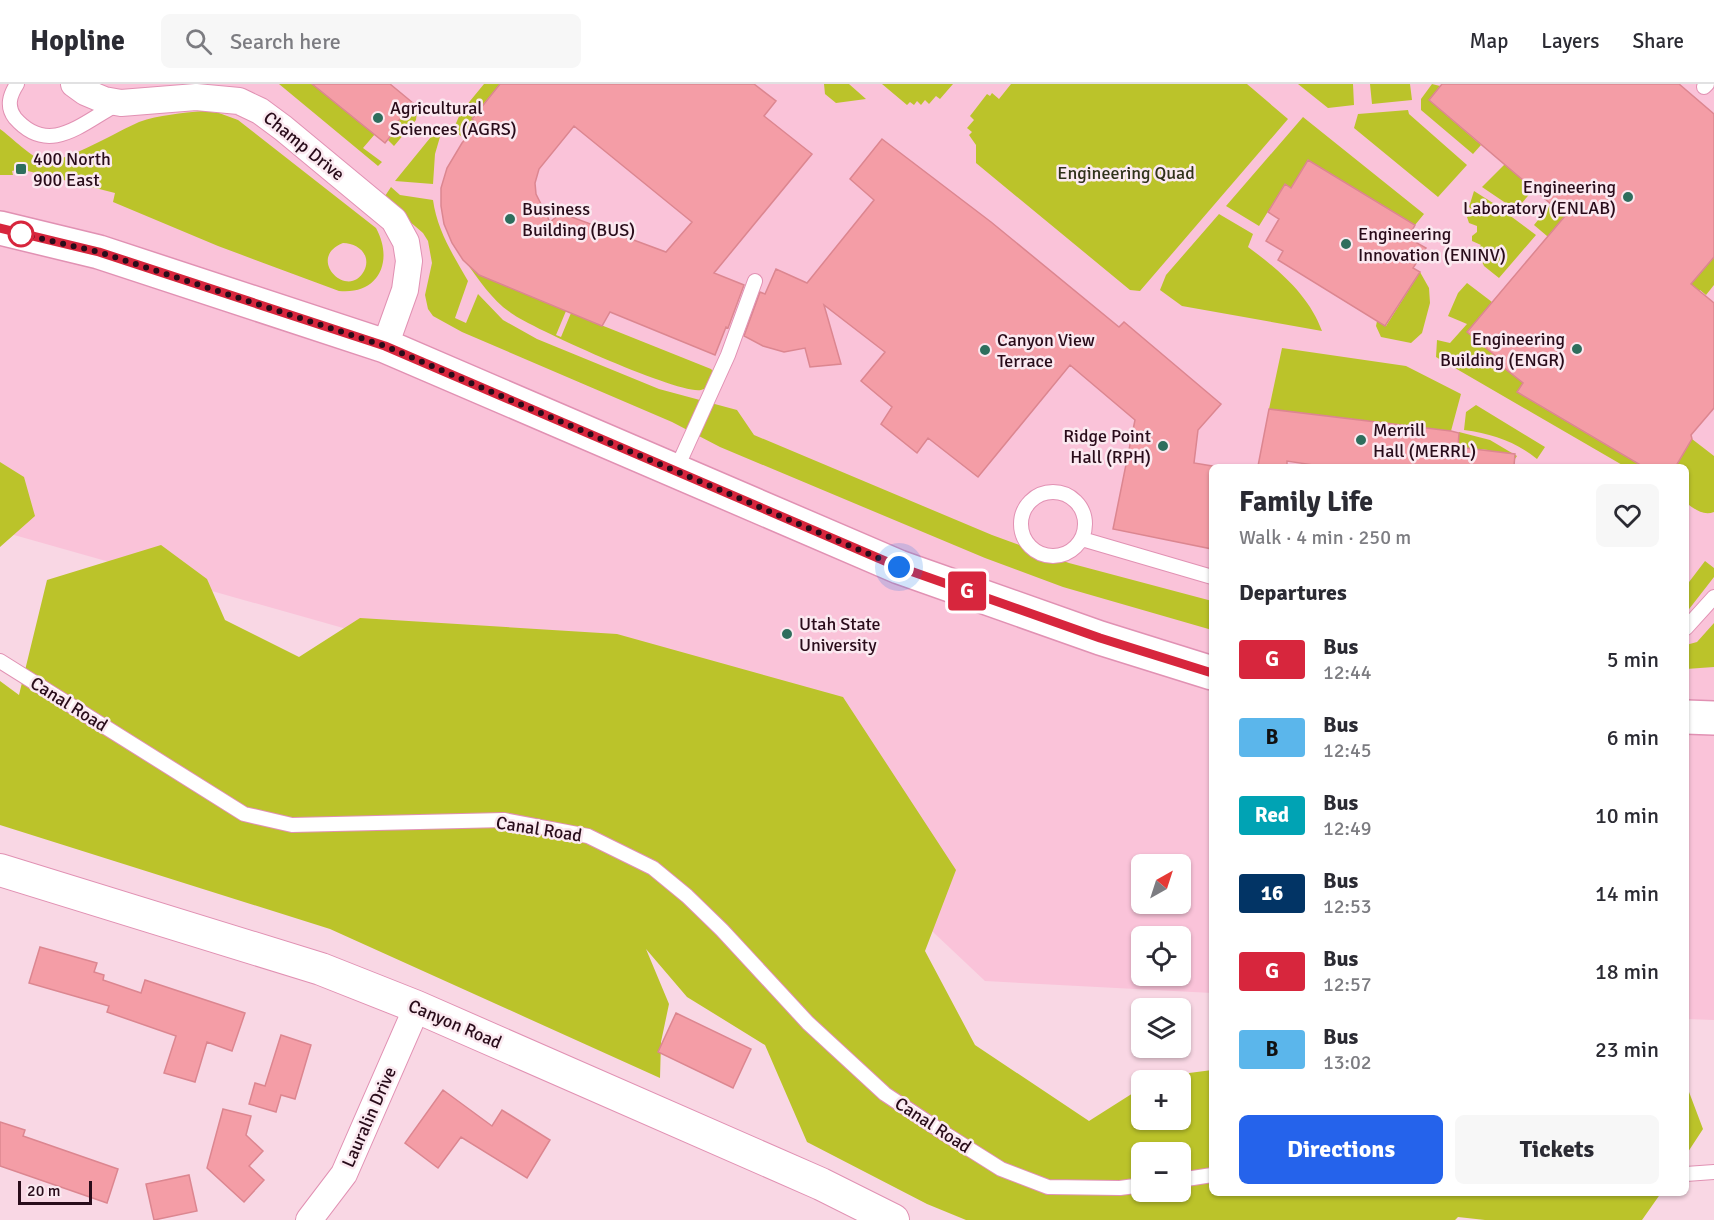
<!DOCTYPE html>
<html lang="en">
<head>
<meta charset="utf-8">
<style>
  :root { --surface:#fff; --page:#f7f7f7; --text:#2b2b33; --muted:#7c7c81; --line:#e1e1e2; --accent:#2563eb }
  body { margin:0; font-family:Signika,sans-serif; background:var(--page); color:var(--text); height:100vh; display:flex; flex-direction:column; font-size:22px; white-space:nowrap }
  * { box-sizing:border-box; margin:0 }
  p { font-size:20px; color:var(--muted) }
  .icon { flex:none; width:33px; height:33px; fill:none; stroke:currentColor; stroke-width:2; stroke-linecap:round; stroke-linejoin:round }
  .map { position:relative; flex:1; overflow:hidden }
  .drawer { position:absolute; left:1209px; top:380px; width:480px; height:732px; display:flex; flex-direction:column; background:var(--surface); border-radius:9px; box-shadow:0 2px 4px #0004 }
  .drawer>* { flex:none }
  .badge { padding:0 12px; border-radius:4px; font-size:21px; line-height:39px }
  .needle { width:39px; rotate:39deg }
  .fabs { position:absolute; left:1131px; top:770px; display:grid; gap:12px }
  .fabs a { display:grid; place-items:center; width:60px; height:60px; border-radius:9px; background:var(--surface); box-shadow:0 2px 4px #0004; font-size:30px }
  .scale { position:absolute; left:18px; bottom:15px; width:74px; box-sizing:border-box; padding-left:6px; border:3px solid #290c1a; border-top:0; font-size:16px; line-height:21px; white-space:nowrap; color:#290c1a; -webkit-text-stroke:4px #fbe9f0; paint-order:stroke }
  .you { position:absolute; width:30px; height:30px; margin:-15px; border:4px solid #fff; border-radius:50%; background:#1a73e8; box-shadow:0 0 0 9px #1a73e833 }
  .map>.badge { position:absolute; translate:-50% -50%; box-shadow:0 0 0 3px #fff }
  h2 { padding:0 30px; font-size:22px; line-height:54px }
  .round { display:grid; place-items:center; flex:none; width:63px; height:63px; border-radius:9px; background:var(--page) }
  .headline { display:flex; align-items:center; justify-content:space-between; height:102px; padding:0 30px }
  h1 { font-size:28px; font-weight:700; line-height:45px }
  .action { display:flex; gap:12px; margin-top:auto; padding:12px 30px }
  .action a { flex:1; height:69px; border-radius:9px; background:var(--accent); color:#fff; font-size:24px; font-weight:700; line-height:69px; text-align:center }
  .action a+a { background:var(--page); color:var(--text) }
  ul { padding:0; list-style:none }
  li { display:flex; align-items:center; gap:18px; height:78px; padding:0 30px }
  li div { flex:1 }
  li b { display:block; font-size:22px }
  li em { font-style:normal }
  li .badge { min-width:66px; font-weight:700; text-align:center }
  header { display:flex; align-items:center; gap:36px; box-sizing:border-box; height:84px; padding:0 30px; background:var(--surface); border-bottom:2px solid var(--line) }
  header strong { font-size:28px }
  nav { display:flex; gap:33px; margin-inline-start:auto; font-size:21px }
  .search { width:420px; height:54px; background:var(--page); display:flex; align-items:center; gap:15px; box-sizing:border-box; padding:0 21px; border-radius:9px; color:var(--muted); font-size:22px }
  .map>svg:first-child { display:block }
  .built { fill:#fac3d9; fill-rule:evenodd }
  .green { fill:#bbc32a; fill-rule:evenodd }
  .building { fill:#f49da6; stroke:#dc8690; stroke-width:1.5; fill-rule:evenodd }
  .lines { fill:none; stroke-linecap:round; stroke-linejoin:round }
  .service-casing { stroke:#e191b3; stroke-width:16 }
  .minor-casing { stroke:#e191b3; stroke-width:28 }
  .tertiary-casing { stroke:#e191b3; stroke-width:34 }
  .primary-casing { stroke:#e191b3; stroke-width:36 }
  .service { stroke:#fff; stroke-width:14 }
  .minor { stroke:#fff; stroke-width:26 }
  .tertiary { stroke:#fff; stroke-width:32 }
  .primary { stroke:#fff; stroke-width:33 }
  .line-casing { stroke:#fff; stroke-width:14 }
  .line { stroke:#d7263d; stroke-width:9 }
  .walk { stroke:#290c1a; stroke-width:6; stroke-dasharray:0 10.8 }
  .poi-dot { fill:#2e6e5d; stroke:#fbe9f0; stroke-width:2 }
  .stop-dot { fill:#fff; stroke:#d7263d; stroke-width:3 }
  .labels { text-anchor:middle; dominant-baseline:central; stroke-width:5; stroke-linejoin:round; paint-order:stroke }
  .poi-label { font-size:18px; fill:#290c1a; stroke:#fbe9f0; text-anchor:start }
  .street-label { font-size:18px; fill:#290c1a; stroke:#fbe9f0 }
  .park-label { font-size:18px; fill:#30321a; stroke:#fbe9f0 }
</style>
</head>
<body>
<header>
<strong>Hopline</strong>
<div class="search"><svg class="icon" aria-label="search" viewBox="0 0 24 24"><circle cx="10" cy="10" r="6"/><path d="M15 15l6 6"/></svg>Search here</div>
<nav><a>Map</a><a>Layers</a><a>Share</a></nav>
</header>
<div class="map">
<svg width="1714" height="1136" viewBox="0 0 1714 1136">
  <rect width="100%" height="100%" fill="#f9d7e4"/>
  <path class="built" d="M0,0H1714V936L1686,935V382H1212V909L985,897L725,652L0,447ZM1142,780H1180V819H1142ZM1142,852H1180V891H1142Z"/>
  <path class="green" d="M279,0H313L375,50L363,64L382,78L378,82Z
    M484,0H500L472,34L478,40L465,55L453,46L461,28Z
    M824,0H849L866,15L836,19L825,10Z
    M882,0H953L940,15L936,12L929,20L925,16L921,21L917,17L914,21L910,18L907,21Z
    M1011,0H1247L1288,35L1140,207L1130,206L976,79V61L969,51L972,48L967,44L974,36L970,32L987,10L990,12L992,9L999,15Z
    M1298,0H1353L1354,21L1328,24Z
    M1370,0H1410L1412,16L1372,20Z
    M1432,0L1440,2L1429,16L1481,61L1473,70L1421,26V15Z
    M412,21L417,27L416,36L394,62L388,56L397,45L395,41Z
    M1408,26L1409,30L1467,81L1438,113L1354,44L1358,30Z
    M203,27L219,29L238,36L376,144C394,177 379,211 339,207L218,162L113,118L115,109L20,85L12,87L13,91H0V45C10,52 34,76 45,77C65,79 118,47 139,38C159,31 182,29 203,27ZM343,159C358,159 372,171 364,187C348,217 305,174 343,159Z
    M1303,33L1424,130L1415,141L1308,76L1291,104L1285,100L1259,142L1226,122Z
    M439,43L442,46L435,70L433,100L395,97Z
    M1505,80L1533,106L1516,126L1482,103Z
    M391,103L400,111L433,116C437,146 453,171 468,197L455,234L466,239L478,210L503,236L537,255L659,305L737,326L754,351L992,451L1069,479L1212,517V546L1063,503L985,474L720,363L672,338L462,248L433,232L428,225L425,211L432,179L428,157L423,149L387,118L385,112Z
    M1474,107L1493,119L1536,151L1499,194L1484,182L1477,166L1481,161L1472,157V152L1477,148V142L1469,139L1467,133L1475,128L1469,123Z
    M1551,120L1671,223L1714,173V201L1706,211L1700,206L1687,223L1658,246L1534,141Z
    M1219,130L1253,150L1248,163C1278,185 1309,211 1322,247L1182,222L1160,206L1166,191Z
    M466,178L566,227L556,251L561,253L571,229L711,285L715,289C711,296 709,304 701,306C680,311 533,245 511,229C492,216 479,196 466,178Z
    M1420,188L1429,204L1430,219L1422,249L1411,259L1381,253L1376,242L1377,237L1386,242Z
    M1467,199L1492,218L1467,248L1505,280L1504,283L1523,299L1517,308L1642,382H1624L1436,273L1437,256L1450,259L1467,240L1448,232L1458,209Z
    M1282,264L1406,282L1461,310L1451,347L1269,325Z
    M1476,321L1545,363L1537,375C1514,357 1493,350 1464,346L1466,328Z
    M1459,348L1490,356L1517,372L1510,382L1488,366L1458,363Z
    M1692,355L1714,372V428C1703,432 1695,425 1686,419V382H1676Z
    M0,378L24,393L35,432L0,463Z
    M161,461L207,495L225,536L299,573L360,534L617,550L843,613L956,786L925,867L975,961L1089,1037L1141,1004L1142,1035H1180V996H1155L1159,993L1212,986V1108L1661,1109L1642,1136H1485L1458,1133L1455,1136H966L927,1120L807,1058L765,961L687,913L646,865L669,920L661,958L660,994L330,845L0,741V597L19,611L47,496ZM1142,1068H1180V1107H1142Z
    M1705,477L1714,484V493L1686,529V502Z
    M1714,539V583L1686,585V561L1697,558Z
    M1686,1000L1703,1045L1686,1071Z"/>
  <path class="building" d="M312,0H390L413,19L395,41L397,44L385,59Z
    M500,0H754L776,17L764,32L812,70L714,189L744,201L728,244L726,243L715,271L610,228L602,242L479,191L463,176L452,159L444,140L441,122V104L447,84L462,59L478,40L472,35ZM574,42L692,138L666,168L561,129L550,138L536,110L535,99L539,85Z
    M1442,0H1679L1714,30V173L1691,200L1714,219V324L1691,351L1692,355L1676,382H1642L1517,308L1523,299L1503,283L1505,280L1467,248L1565,132L1429,16Z
    M882,55L991,138L1119,243L1124,238L1221,320L1198,346L1194,379L1212,382V465L1113,445L1135,336L1070,281L978,393L928,354L917,369L881,340L892,323L861,297L885,268L824,221L841,280L810,283L805,264L784,268L763,262L744,252L760,208L765,210L776,185L807,199L874,116L850,95Z
    M1308,76L1415,141L1408,154L1426,164L1413,184L1420,188L1385,242L1278,176L1283,167L1266,157L1279,135L1268,128L1285,100L1291,104Z
    M1269,325L1451,347L1459,349L1458,363L1515,370L1514,382H1320L1287,377V382H1258Z
    M40,863L97,879L94,888L104,891L103,896L141,909L145,896L245,929L232,967L207,958L195,998L164,989L176,952L107,928L109,922L29,899Z
    M676,929L751,965L733,1004L658,968Z
    M281,951L311,961L295,1015L281,1011L276,1028L249,1020L255,999L265,1002Z
    M443,1006L492,1042L502,1026L550,1056L527,1094L461,1053L438,1084L405,1059Z
    M223,1025L251,1032L246,1051L263,1067L249,1082L264,1096L244,1118L207,1084Z
    M0,1038L25,1046L23,1052L118,1085L107,1119L0,1082Z
    M189,1091L197,1127L154,1136L146,1100Z"/>
  <g class="lines">
    <defs>
      <path id="service" d="M17,0C10,11 6,22 15,34C50,74 84,37 118,20
        M1704,3L1707,0
        M675,388L728,271L755,197
        M1021 440a32 32 0 1 1 64 0a32 32 0 1 1-64 0Z
        M1082,455L1212,493
        M1686,544L1714,513
        M0,577L244,730L292,741L504,736L588,752L653,784L687,812L722,846L808,939L885,1010L947,1051L1001,1085L1048,1103L1120,1104L1142,1101
        M1686,1090L1714,1088
        M1180,1096L1212,1091"/>
      <path id="minor" d="M74,0L85,8L104,16L121,19L196,13L239,17L260,27L283,44L394,136L406,158L409,177L405,206L385,262
        M309,1136L344,1090L417,923"/>
      <path id="tertiary" d="M0,786L321,885L417,923L821,1100L893,1136"/>
      <path id="primary" d="M0,144L99,168L385,262L899,483L1100,554L1212,589
        M1686,633L1714,634"/>
    </defs>
    <use href="#service" class="service-casing"/>
    <use href="#minor" class="minor-casing"/>
    <use href="#tertiary" class="tertiary-casing"/>
    <use href="#primary" class="primary-casing"/>
    <use href="#service" class="service"/>
    <use href="#minor" class="minor"/>
    <use href="#tertiary" class="tertiary"/>
    <use href="#primary" class="primary"/>
  </g>
  <g class="lines">
    <defs>
      <path id="line" d="M0,144L99,168L385,262L899,483L1100,554L1212,589"/>
    </defs>
    <use href="#line" class="line-casing"/>
    <use href="#line" class="line"/>
    <path class="walk" d="M21,150L99,168L385,262L899,483"/>
  </g>
  <g class="poi-dot">
    <circle cx="378" cy="34" r="6"/>
    <rect x="15" y="79" width="12" height="12" rx="3"/>
    <circle cx="1628" cy="113" r="6"/>
    <circle cx="510" cy="135" r="6"/>
    <circle cx="1346" cy="160" r="6"/>
    <circle cx="1577" cy="265" r="6"/>
    <circle cx="985" cy="266" r="6"/>
    <circle cx="1361" cy="356" r="6"/>
    <circle cx="1163" cy="362" r="6"/>
    <circle cx="787" cy="550" r="6"/>
  </g>
  <circle class="stop-dot" cx="21" cy="150" r="12"/>
  <g class="labels">
    <g class="poi-label">
      <text x="390" y="24">Agricultural<tspan x="390" dy="21">Sciences (AGRS)</tspan></text>
      <text x="33" y="75">400 North<tspan x="33" dy="21">900 East</tspan></text>
      <text x="1616" y="103" text-anchor="end">Engineering<tspan x="1616" dy="21">Laboratory (ENLAB)</tspan></text>
      <text x="522" y="125">Business<tspan x="522" dy="21">Building (BUS)</tspan></text>
      <text x="1358" y="150">Engineering<tspan x="1358" dy="21">Innovation (ENINV)</tspan></text>
      <text x="1565" y="255" text-anchor="end">Engineering<tspan x="1565" dy="21">Building (ENGR)</tspan></text>
      <text x="997" y="256">Canyon View<tspan x="997" dy="21">Terrace</tspan></text>
      <text x="1373" y="346">Merrill<tspan x="1373" dy="21">Hall (MERRL)</tspan></text>
      <text x="1151" y="352" text-anchor="end">Ridge Point<tspan x="1151" dy="21">Hall (RPH)</tspan></text>
      <text x="799" y="540">Utah State<tspan x="799" dy="21">University</tspan></text>
    </g>
    <g class="street-label">
      <text transform="translate(304 62) rotate(39)">Champ Drive</text>
      <text transform="translate(69 620) rotate(32)">Canal Road</text>
      <text transform="translate(539 745) rotate(9)">Canal Road</text>
      <text transform="translate(455 940) rotate(23)">Canyon Road</text>
      <text transform="translate(369 1033) rotate(-66)">Lauralin Drive</text>
      <text transform="translate(933 1041) rotate(33)">Canal Road</text>
    </g>
    <g class="park-label">
      <text x="1126" y="89">Engineering Quad</text>
    </g>
  </g>
</svg>
<div class="fabs">
<a><svg class="needle" viewBox="-14 -14 28 28"><path d="M0-13l5 13h-10z" fill="#e53935"/><path d="M0 13l5-13h-10z" fill="#7c7c81"/></svg></a>
<a><svg class="icon" aria-label="locate" viewBox="0 0 24 24"><circle cx="12" cy="12" r="6"/><path d="M12 2v4M12 18v4M2 12h4M18 12h4"/></svg></a>
<a><svg class="icon" aria-label="layers" viewBox="0 0 24 24"><path d="M12 4l9 5-9 5-9-5zM3 14l9 5 9-5"/></svg></a>
<a>+</a>
<a>−</a>
</div>
<div class="scale">20 m</div>
<div class="you" style="left:899px;top:483px"></div>
<b class="badge" style="left:967px;top:507px;background:#d7263d;color:#fff">G</b>
<section class="drawer">
<div class="headline"><div><h1>Family Life</h1><p>Walk · 4 min · 250 m</p></div><a class="round"><svg class="icon" aria-label="heart" viewBox="0 0 24 24"><path d="M12 20l-8-8c-3-5 5-10 8-4 3-6 11-1 8 4z"/></svg></a></div>
<h2>Departures</h2>
<ul>
<li><span class="badge" style="background:#d7263d;color:#fff">G</span><div><b>Bus</b><p>12:44</p></div><em>5 min</em></li>
<li><span class="badge" style="background:#5bb6eb;color:#111">B</span><div><b>Bus</b><p>12:45</p></div><em>6 min</em></li>
<li><span class="badge" style="background:#00a3b4;color:#fff">Red</span><div><b>Bus</b><p>12:49</p></div><em>10 min</em></li>
<li><span class="badge" style="background:#023465;color:#fff">16</span><div><b>Bus</b><p>12:53</p></div><em>14 min</em></li>
<li><span class="badge" style="background:#d7263d;color:#fff">G</span><div><b>Bus</b><p>12:57</p></div><em>18 min</em></li>
<li><span class="badge" style="background:#5bb6eb;color:#111">B</span><div><b>Bus</b><p>13:02</p></div><em>23 min</em></li>
</ul>
<div class="action"><a>Directions</a><a>Tickets</a></div>
</section>
</div>
</body>
</html>
